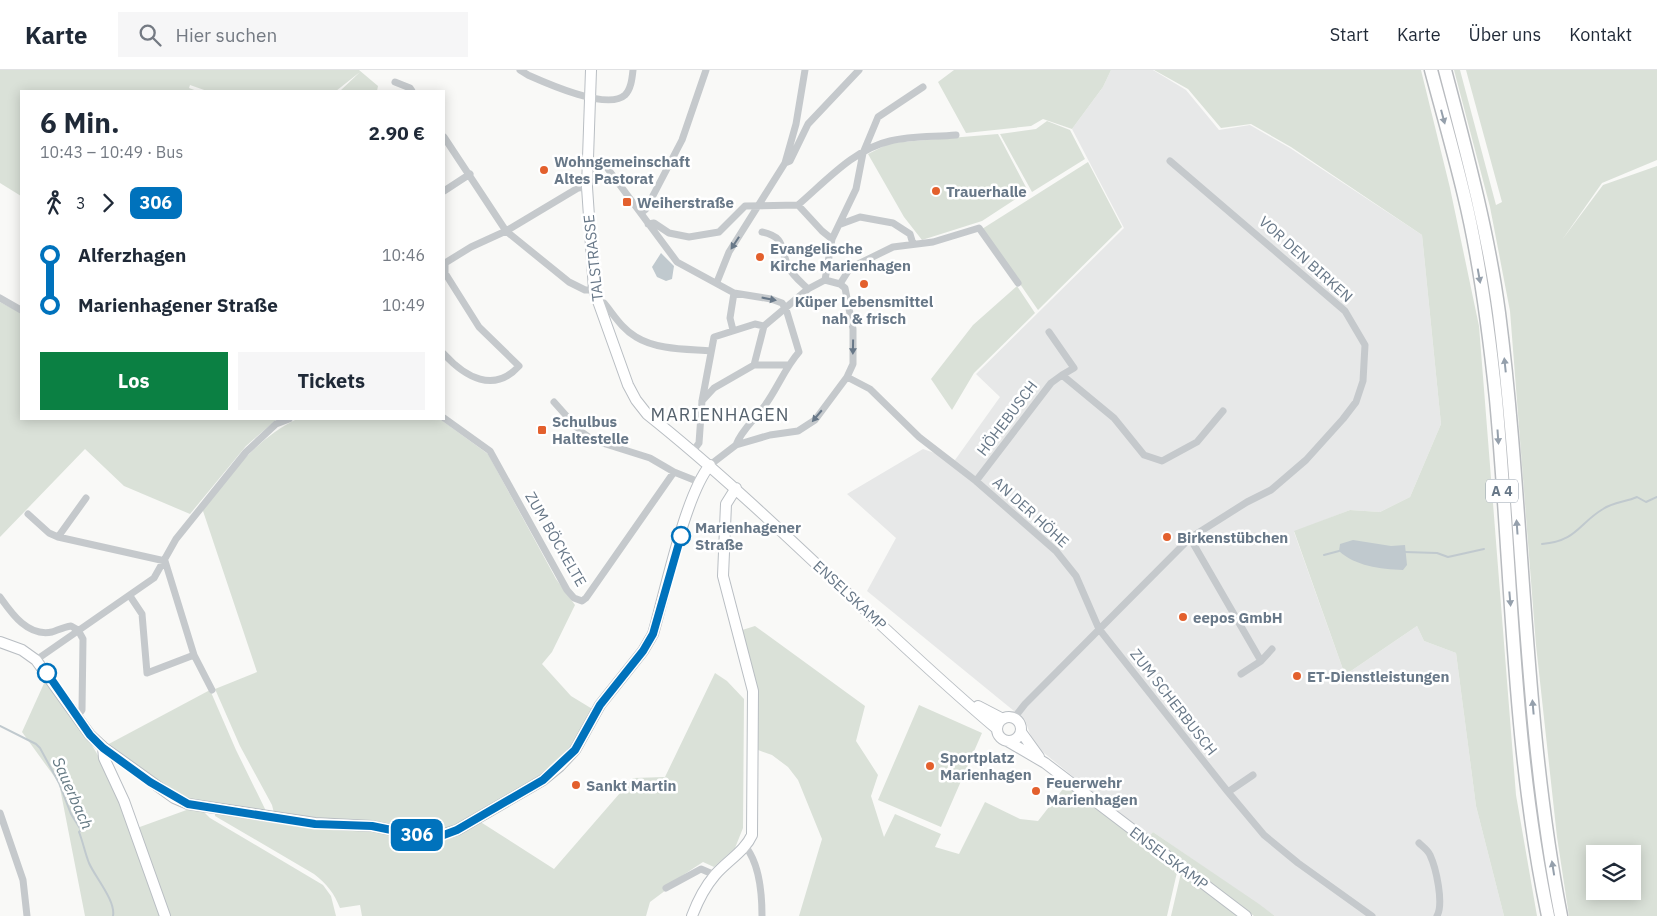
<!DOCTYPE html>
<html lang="de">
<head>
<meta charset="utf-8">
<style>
  :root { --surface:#fff; --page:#f6f6f7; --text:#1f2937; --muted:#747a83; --line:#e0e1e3; --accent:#0b8043 }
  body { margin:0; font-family:"IBM Plex Sans",sans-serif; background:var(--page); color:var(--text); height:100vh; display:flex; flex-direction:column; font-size:19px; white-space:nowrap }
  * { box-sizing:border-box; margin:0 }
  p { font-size:16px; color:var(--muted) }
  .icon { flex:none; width:28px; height:28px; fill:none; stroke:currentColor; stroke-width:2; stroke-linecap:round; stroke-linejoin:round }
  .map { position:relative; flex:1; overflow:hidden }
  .details { position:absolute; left:20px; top:20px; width:425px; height:330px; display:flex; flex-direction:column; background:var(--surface); border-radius:0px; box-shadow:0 2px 12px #0003 }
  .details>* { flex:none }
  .badge { padding:0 10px; border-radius:8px; font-size:18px; line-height:32px }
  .buttons { position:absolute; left:1586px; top:775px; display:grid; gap:10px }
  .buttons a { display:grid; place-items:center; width:55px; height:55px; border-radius:0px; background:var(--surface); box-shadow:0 2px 12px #0003; font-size:25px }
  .map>.badge { position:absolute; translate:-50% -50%; box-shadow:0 0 0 2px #fff }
  .legs { display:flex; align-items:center; gap:8px; height:55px; padding:0 20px; font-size:16px }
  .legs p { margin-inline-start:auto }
  .overview { display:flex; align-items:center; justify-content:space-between; height:85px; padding:0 20px }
  h1 { font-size:28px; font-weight:800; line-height:38px }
  .cta { display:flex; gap:10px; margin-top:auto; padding:10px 20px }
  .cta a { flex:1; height:58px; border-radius:0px; background:var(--accent); color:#fff; font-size:20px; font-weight:800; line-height:58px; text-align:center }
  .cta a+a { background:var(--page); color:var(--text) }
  ul { padding:0 20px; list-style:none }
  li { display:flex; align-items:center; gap:18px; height:50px; font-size:19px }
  li i { display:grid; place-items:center; width:8px; height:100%; margin:0 6px; background:currentColor }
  li i::after { content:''; width:12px; height:12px; margin:-6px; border:4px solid; border-radius:50%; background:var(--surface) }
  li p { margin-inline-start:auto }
  li:first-child i { background:linear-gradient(#0000 50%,currentColor 0) }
  li:last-child i { background:linear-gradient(currentColor 50%,#0000 0) }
  header { display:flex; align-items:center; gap:30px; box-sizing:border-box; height:70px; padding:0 25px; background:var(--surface); border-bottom:1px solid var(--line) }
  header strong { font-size:24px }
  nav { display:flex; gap:28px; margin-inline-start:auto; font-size:18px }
  .search { width:350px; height:45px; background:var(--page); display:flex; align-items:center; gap:12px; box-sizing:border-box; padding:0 18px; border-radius:0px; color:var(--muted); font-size:19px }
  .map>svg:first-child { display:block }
  .built { fill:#e7e8e8 }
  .green { fill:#dae1d8; fill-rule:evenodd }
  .water { fill:#c0c9ce }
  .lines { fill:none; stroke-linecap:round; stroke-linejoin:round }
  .stream { stroke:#c0c9ce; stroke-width:2 }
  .secondary-casing { stroke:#b9bec3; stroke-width:12 }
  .highway-casing { stroke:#b8bbbf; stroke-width:15 }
  .street { stroke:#c5c9cc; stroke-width:7 }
  .secondary { stroke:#fff; stroke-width:10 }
  .highway { stroke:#fff; stroke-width:12 }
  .oneway { fill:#95a0ac }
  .oneway2 { fill:#687888 }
  .line-1-casing { stroke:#fff; stroke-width:11 }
  .line-1 { stroke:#0072bc; stroke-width:8 }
  .poi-dot { fill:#e3602d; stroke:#fff; stroke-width:2 }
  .stop-1-dot { fill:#fff; stroke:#0072bc; stroke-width:2.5 }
  .labels { text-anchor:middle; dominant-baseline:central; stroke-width:5; stroke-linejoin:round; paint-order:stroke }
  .shield { fill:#fff; stroke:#95a0ac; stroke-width:1 }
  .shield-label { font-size:14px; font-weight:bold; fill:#687888 }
  .poi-label { font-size:15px; font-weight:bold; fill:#687888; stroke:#fff; text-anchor:start }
  .street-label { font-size:15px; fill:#687888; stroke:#fff }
  .stop-label { font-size:15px; font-weight:bold; fill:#687888; stroke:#fff; text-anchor:start }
  .water-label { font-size:16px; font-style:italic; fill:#647983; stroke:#fff }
  .quarter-label { font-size:18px; letter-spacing:1px; fill:#56626d; stroke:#fff }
</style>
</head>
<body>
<header>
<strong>Karte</strong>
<div class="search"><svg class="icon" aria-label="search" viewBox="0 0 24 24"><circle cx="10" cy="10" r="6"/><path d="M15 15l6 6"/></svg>Hier suchen</div>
<nav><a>Start</a><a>Karte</a><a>Über uns</a><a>Kontakt</a></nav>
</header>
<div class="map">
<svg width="1657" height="846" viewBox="0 0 1657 846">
  <rect width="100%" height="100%" fill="#f9f9f7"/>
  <path class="built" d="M1111,0H1153L1186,20L1219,60L1250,55L1290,78L1422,165L1441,354L1410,427L1380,442L1350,440L1294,462L1345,605L1417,556L1424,571L1456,583L1476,736L1504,846H1275L1153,762L1148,767L1034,675L1025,650L867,521L896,468L847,424L923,379L955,390L1000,327L976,304L1124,158L1072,59L1103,17Z"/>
  <path class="green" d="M0,0H359L378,16L377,21H340L360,2L336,21H207L190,15L189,18L197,21H21V126L0,113Z
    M954,0H1111L1103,17L1072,59L1043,49L1031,56L966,63L938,12Z
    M1154,0H1421L1450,118L1479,256L1516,725L1537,846H1504L1476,736L1456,583L1424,571L1417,556L1345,605L1294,461L1350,440L1380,442L1410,427L1441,354L1422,165L1291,77L1251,54L1221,58L1188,19Z
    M1454,0H1460L1496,135L1502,132L1466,0H1657V90L1602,113L1562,170L1603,115L1657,96V846H1569L1557,767L1536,575L1510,241L1490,137ZM1595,784H1632V821H1595Z
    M1047,51L1070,60L1085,89L1032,122L1000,64L1036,59Z
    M998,64L1028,121L982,151L922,170L904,147L868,84L890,73Z
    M1088,92L1122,157L1038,240L982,159Z
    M1017,216L1035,243L974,303L952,340L931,309L973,255Z
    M0,232L21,243V349H277L246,376L190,444L124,416L85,379L0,467Z
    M297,349H440L488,384L556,509L575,535L552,582L542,594L571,626L594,640L572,677L555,695L535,710L458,756L427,762L274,743L272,735L240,676L215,619L257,602L202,438C230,405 257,368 297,349Z
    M755,556L865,636L856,671L878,705L871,726L884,767L895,744L941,764L935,777L959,784L985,732L1020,749L1038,751L1066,715L1178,798L1167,846H799L822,769L798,710L788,697L772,685L758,680L756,618L739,561Z
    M715,603L727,611L744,629L743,758L735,778L714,797L703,792L665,817L666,820L650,832L646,846H362L360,835L340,838C334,823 327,814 314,804L215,746V743L273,752L372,758L428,770L479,751L554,799L633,708L665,707Z
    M46,609C63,633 82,657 96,682C124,733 141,791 161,846H85L59,713L22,662Z
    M210,620L236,680L266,741L210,736L176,725L105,676Z
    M919,635L982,663L941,757L878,730Z
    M192,738L203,741L210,748L323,815L331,826L336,846H168L137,758Z
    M1153,762L1259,834L1275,846H1254L1148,767Z
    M1181,803L1239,846H1171Z"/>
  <path class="water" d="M661,183L674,196L672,209L666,211L657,207L652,197Z
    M1353,470L1391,476L1405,475L1407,495L1403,500C1380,499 1355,496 1339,481L1340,474Z"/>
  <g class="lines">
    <path class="stream" d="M1542,474C1577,471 1578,454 1603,439C1613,432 1626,432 1637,427L1646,432L1657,427
      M1405,482L1437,483L1448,487L1484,479
      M1324,485L1339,481
      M0,656L36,674L40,678L59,713L71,744L81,760L79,762C83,772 85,783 89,793C95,807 116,831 113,846"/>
    <defs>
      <path id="secondary" d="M591,0L587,117L594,220L628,315L636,330L647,344C770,442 877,558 997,659
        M0,572L22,580L36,590L90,665L103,677L174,728L188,734L315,753L372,756L425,767L441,765L457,760L543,710L560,696L575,680L600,635L643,581L653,564C665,523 685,425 710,395
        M978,636L1003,649
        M997 659a12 12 0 1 1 24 0a12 12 0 1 1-24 0Z
        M1021,662L1039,687
        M1009,672L1045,693L1246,846
        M103,677L104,688L124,731L165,846
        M692,846C698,830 704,818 715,805C727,791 745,781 752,765L753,621L723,506L726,434L736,418"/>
      <path id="highway" d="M1431,0C1442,41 1454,83 1464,125C1480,191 1489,261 1496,329C1512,501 1512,676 1548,846
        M1445,0C1466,80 1488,161 1499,243C1525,444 1522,647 1561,846"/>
    </defs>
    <use href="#secondary" class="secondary-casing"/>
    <use href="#highway" class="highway-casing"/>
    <path class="street" d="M520,0L528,5C546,13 608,41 625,25C631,19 632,9 633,0
      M395,12L410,18L412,21
      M444,67L506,161L569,212L585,220H594
      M785,93L790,91L808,54L859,0
      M587,95H605L677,192L734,223L771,229L782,233L786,239L799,282C784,299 777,320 763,338C754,350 741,361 736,375
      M444,121L470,104
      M798,135L822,161L832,169
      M641,143L646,139L682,70L706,0
      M648,154L654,153L669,163L689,167L719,162L745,136L798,135C825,112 854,79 890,71C911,66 935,67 956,65
      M841,154L860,147L893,153L910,164L913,174
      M762,162C788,168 779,179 789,198C793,206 802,213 808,219
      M825,210L832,169L856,119L863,83L878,47L923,17
      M717,212L729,182L785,93L796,54L805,0
      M840,214L850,198L893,177L933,172L979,158L1018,213
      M0,228L21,240
      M597,233H604C614,245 622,259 636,267C657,280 687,279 711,281
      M733,260L730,248L734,223
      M1049,262L1074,298L1062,305
      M444,284C465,307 494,324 519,296L479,257L445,203V193L471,177L506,161L578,118L587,117
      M754,295H788
      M847,307L870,319L919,367L976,411L1056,481L1076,506L1099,559L1228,722L1264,765L1298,793L1372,846
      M702,331L714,318L754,295L764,256L808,219L825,210L840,214L845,218L853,259V294L847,307L815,350L798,361L770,365L736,375L710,395
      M554,332L579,360L593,370L650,388L674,402L699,412
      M444,348L490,381L567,520L574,528L582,531L586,528L674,402
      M693,381L699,373L702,331L714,267L755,254L764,256
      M976,411L1051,313L1062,305L1114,348L1144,385L1162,391L1197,372L1223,341
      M28,444L49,463L58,467L165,491L194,585L212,620
      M58,467L86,428
      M1190,468L1261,591L1241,604
      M130,526L142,544L147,603L194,585
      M0,527C12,544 28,567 52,562C58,560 64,557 71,556L78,560L83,569L82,640L77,647
      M36,590L154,508L176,469L246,382L276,354L289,349
      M1261,591L1272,579
      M1014,648L1025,634L1190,468L1247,432L1271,420L1306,390L1343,349L1356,332L1363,311L1365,275L1345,241L1170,91
      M1228,722L1253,705
      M0,743L23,810L27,846
      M1419,773C1422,776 1428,780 1430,785C1436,798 1444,833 1437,846
      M745,776C760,794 762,824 762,846
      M666,818L701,799L715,805"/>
    <use href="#secondary" class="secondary"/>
    <use href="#highway" class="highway"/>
  </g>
  <defs><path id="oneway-solid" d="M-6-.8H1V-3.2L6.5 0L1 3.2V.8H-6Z" transform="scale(1.25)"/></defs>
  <g class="oneway">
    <use href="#oneway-solid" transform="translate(1443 47) rotate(75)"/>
    <use href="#oneway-solid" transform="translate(1479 206) rotate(80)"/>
    <use href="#oneway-solid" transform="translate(1505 295) rotate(-96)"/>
    <use href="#oneway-solid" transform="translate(1498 367) rotate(86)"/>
    <use href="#oneway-solid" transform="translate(1517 457) rotate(-94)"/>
    <use href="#oneway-solid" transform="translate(1510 529) rotate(85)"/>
    <use href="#oneway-solid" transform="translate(1533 637) rotate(-95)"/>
    <use href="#oneway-solid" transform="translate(1553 798) rotate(-99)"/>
  </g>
  <g class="oneway2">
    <use href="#oneway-solid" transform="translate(735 173) rotate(123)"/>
    <use href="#oneway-solid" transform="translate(769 229) rotate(11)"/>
    <use href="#oneway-solid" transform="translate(853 277) rotate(91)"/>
    <use href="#oneway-solid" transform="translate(817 346) rotate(130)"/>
  </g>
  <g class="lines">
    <defs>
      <path id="line-1" d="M47,603L90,665L103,678L150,712L188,734L315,754L372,756L425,767L441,766L457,760L543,710L575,680L600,635L643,581L653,564L681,466"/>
    </defs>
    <use href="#line-1" class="line-1-casing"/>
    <use href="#line-1" class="line-1"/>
  </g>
  <g class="poi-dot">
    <circle cx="544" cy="100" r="5"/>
    <circle cx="936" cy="121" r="5"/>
    <rect x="622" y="127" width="10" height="10" rx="2.5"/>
    <circle cx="760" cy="187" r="5"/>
    <circle cx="864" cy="214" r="5"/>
    <rect x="537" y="355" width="10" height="10" rx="2.5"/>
    <circle cx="1167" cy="467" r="5"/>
    <circle cx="1183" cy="547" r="5"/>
    <circle cx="1297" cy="606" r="5"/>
    <circle cx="930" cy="696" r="5"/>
    <circle cx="576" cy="715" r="5"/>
    <circle cx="1036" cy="721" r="5"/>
  </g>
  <g class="stop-1-dot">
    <circle cx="681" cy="466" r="9"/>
    <circle cx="47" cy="603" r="9"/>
  </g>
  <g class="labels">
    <rect class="shield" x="1486" y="409.5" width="32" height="23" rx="4"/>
    <g class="shield-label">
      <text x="1502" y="421">A 4</text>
    </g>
    <g class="poi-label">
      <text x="554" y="91">Wohngemeinschaft<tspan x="554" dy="17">Altes Pastorat</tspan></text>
      <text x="946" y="121">Trauerhalle</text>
      <text x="637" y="132">Weiherstraße</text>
      <text x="770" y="178">Evangelische<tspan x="770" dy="17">Kirche Marienhagen</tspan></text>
      <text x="864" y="231" text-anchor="middle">Küper Lebensmittel<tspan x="864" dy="17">nah &amp; frisch</tspan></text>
      <text x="552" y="351">Schulbus<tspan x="552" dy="17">Haltestelle</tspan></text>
      <text x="1177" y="467">Birkenstübchen</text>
      <text x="1193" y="547">eepos GmbH</text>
      <text x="1307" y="606">ET-Dienstleistungen</text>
      <text x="940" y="687">Sportplatz<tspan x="940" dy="17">Marienhagen</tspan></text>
      <text x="1046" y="712">Feuerwehr<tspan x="1046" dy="17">Marienhagen</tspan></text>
      <text x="586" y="715">Sankt Martin</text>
    </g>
    <g class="street-label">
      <text transform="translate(593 188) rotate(-96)">TALSTRASSE</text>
      <text transform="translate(1306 189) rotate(42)">VOR DEN BIRKEN</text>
      <text transform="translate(1007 348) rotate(-53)">HÖHEBUSCH</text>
      <text transform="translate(1031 442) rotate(42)">AN DER HÖHE</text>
      <text transform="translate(556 469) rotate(60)">ZUM BÖCKELTE</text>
      <text transform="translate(850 525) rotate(43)">ENSELSKAMP</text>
      <text transform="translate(1174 632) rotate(52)">ZUM SCHERBUSCH</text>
      <text transform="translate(1169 788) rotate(37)">ENSELSKAMP</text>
    </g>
    <g class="stop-label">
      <text x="695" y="457">Marienhagener<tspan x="695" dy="17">Straße</tspan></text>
    </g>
    <g class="water-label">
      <text transform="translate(73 723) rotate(66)">Sauerbach</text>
    </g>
    <g class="quarter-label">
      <text x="720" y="344">MARIENHAGEN</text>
    </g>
  </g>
</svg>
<div class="buttons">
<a><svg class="icon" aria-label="layers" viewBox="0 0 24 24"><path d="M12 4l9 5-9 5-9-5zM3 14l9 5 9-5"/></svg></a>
</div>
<b class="badge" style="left:417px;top:765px;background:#0072bc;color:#fff">306</b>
<section class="details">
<div class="overview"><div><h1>6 Min.</h1><p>10:43 – 10:49 · Bus</p></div><b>2.90 €</b></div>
<div class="legs"><svg class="icon" aria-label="walk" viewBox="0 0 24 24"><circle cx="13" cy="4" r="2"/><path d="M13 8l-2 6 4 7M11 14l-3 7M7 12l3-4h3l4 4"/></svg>3<svg class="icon" aria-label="forward" viewBox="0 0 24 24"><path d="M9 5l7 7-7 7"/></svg><b class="badge" style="background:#0072bc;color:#fff">306</b></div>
<ul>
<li><i style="color:#0072bc"></i><b>Alferzhagen</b><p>10:46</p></li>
<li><i style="color:#0072bc"></i><b>Marienhagener Straße</b><p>10:49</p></li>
</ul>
<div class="cta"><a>Los</a><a>Tickets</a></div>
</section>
</div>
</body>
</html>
